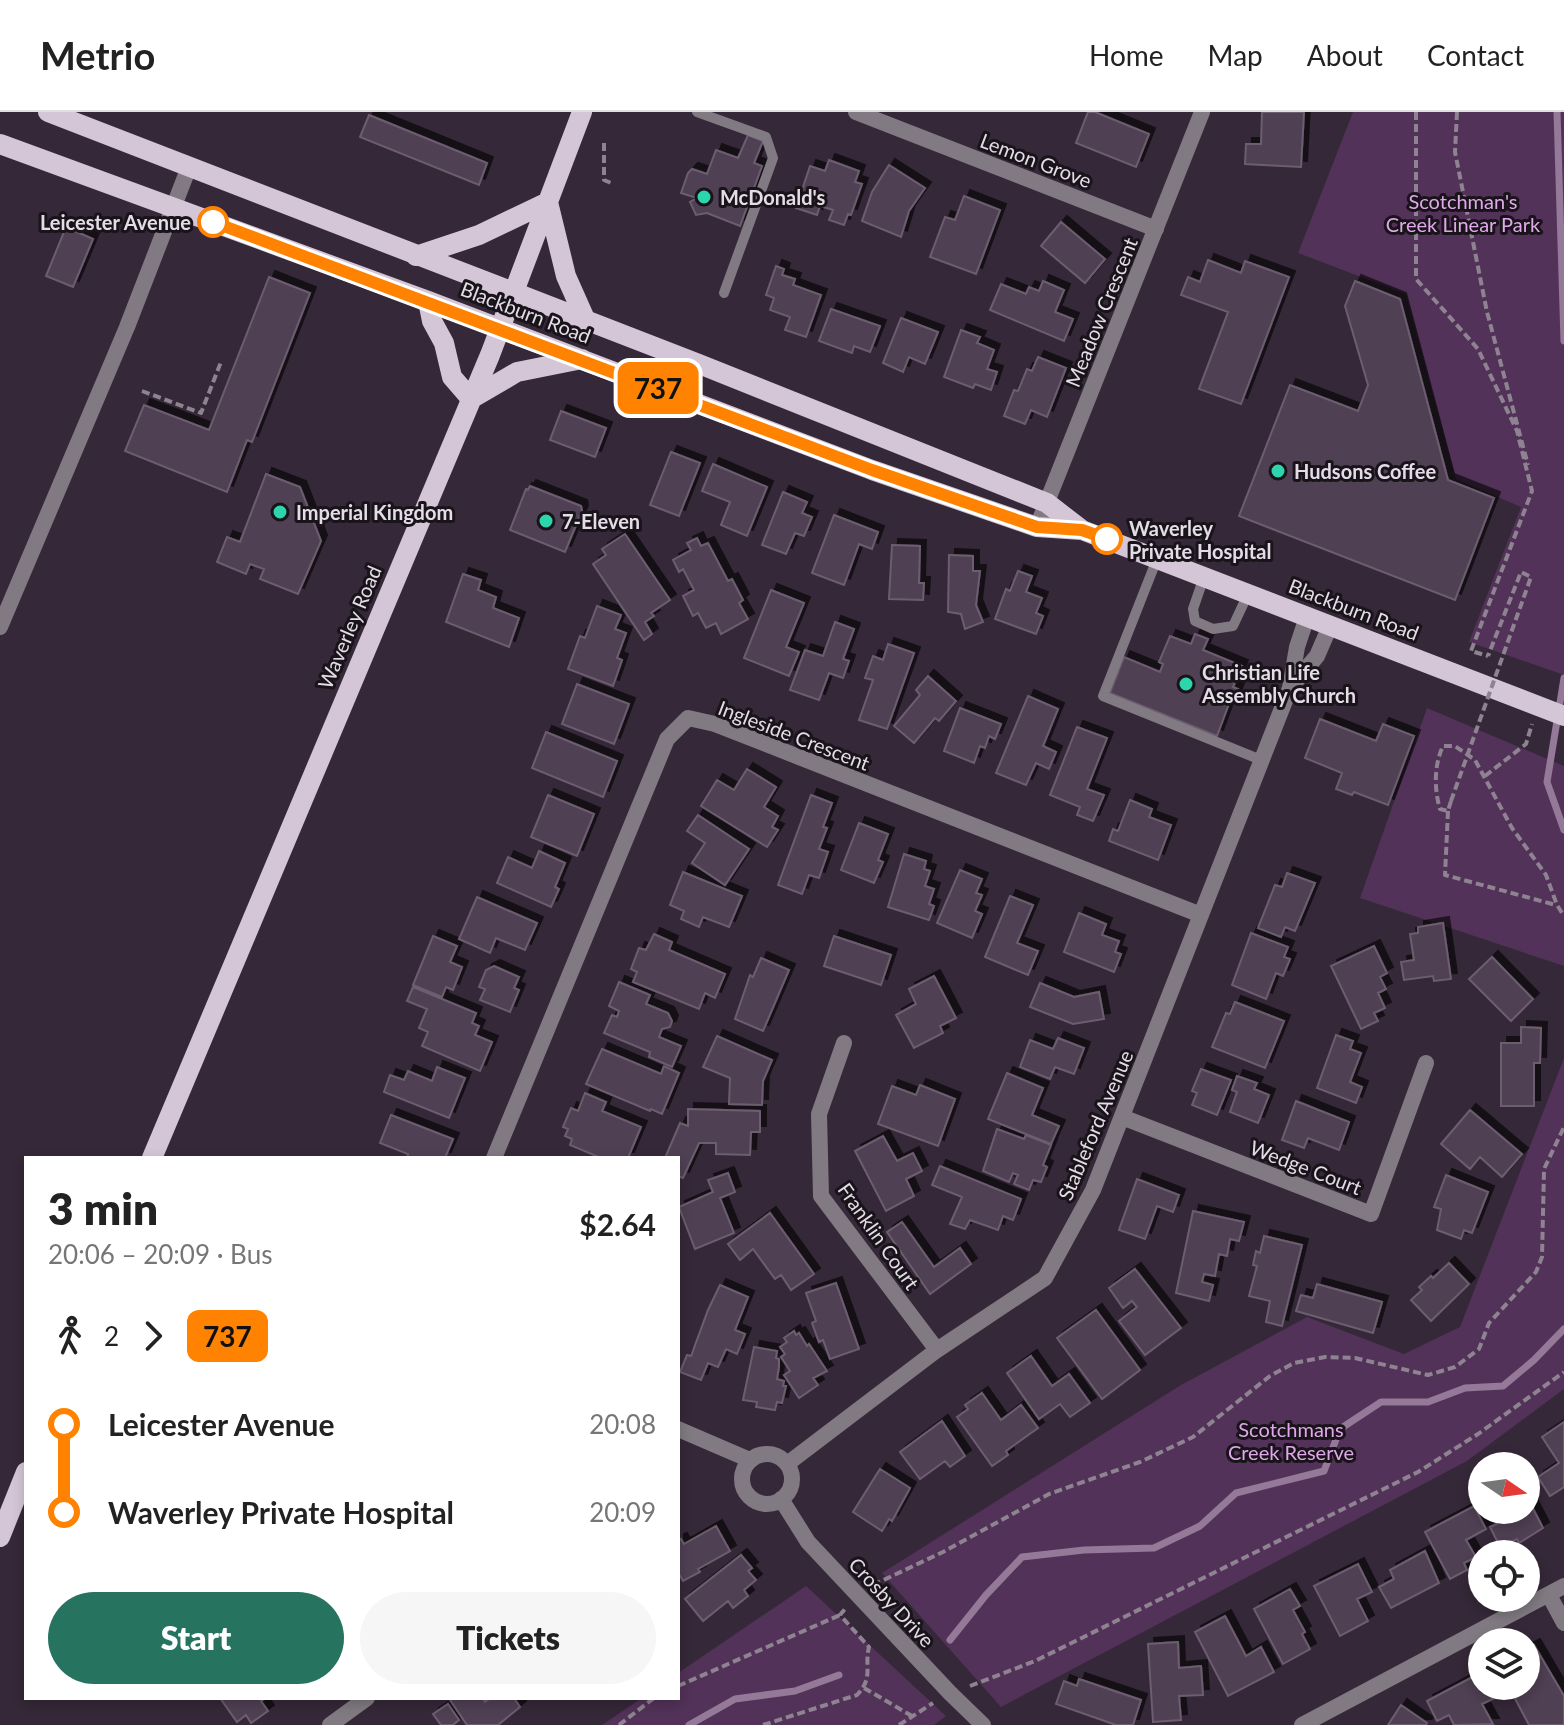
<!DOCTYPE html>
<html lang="en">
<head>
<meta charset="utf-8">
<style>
  :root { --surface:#fff; --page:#f6f6f6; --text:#222; --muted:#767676; --line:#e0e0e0; --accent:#267360 }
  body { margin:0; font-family:Lato,sans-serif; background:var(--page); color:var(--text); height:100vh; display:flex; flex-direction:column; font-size:30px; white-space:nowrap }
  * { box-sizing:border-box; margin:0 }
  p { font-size:26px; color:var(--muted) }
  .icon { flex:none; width:44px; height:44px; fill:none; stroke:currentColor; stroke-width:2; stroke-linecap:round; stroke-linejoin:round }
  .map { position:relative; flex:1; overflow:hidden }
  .sheet { position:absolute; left:24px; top:1044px; width:656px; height:544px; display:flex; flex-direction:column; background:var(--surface); border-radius:0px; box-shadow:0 4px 12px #0003 }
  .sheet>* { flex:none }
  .badge { padding:0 16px; border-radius:12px; font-size:28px; line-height:52px }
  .needle { width:52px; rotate:103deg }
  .buttons { position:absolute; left:1468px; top:1340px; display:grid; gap:16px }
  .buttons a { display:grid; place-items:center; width:72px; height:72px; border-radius:50%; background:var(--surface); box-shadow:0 4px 12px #0003; font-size:40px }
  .map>.badge { position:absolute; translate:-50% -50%; box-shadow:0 0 0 4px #fff }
  .legs { display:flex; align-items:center; gap:12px; height:88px; padding:0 24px; font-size:26px }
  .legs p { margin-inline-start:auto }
  .summary { display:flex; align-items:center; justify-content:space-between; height:136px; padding:0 24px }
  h1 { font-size:44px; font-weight:800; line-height:60px }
  .button { display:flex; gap:16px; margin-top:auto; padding:16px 24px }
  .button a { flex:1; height:92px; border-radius:48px; background:var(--accent); color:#fff; font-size:32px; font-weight:800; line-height:92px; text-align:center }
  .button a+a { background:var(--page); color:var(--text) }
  ul { padding:0 24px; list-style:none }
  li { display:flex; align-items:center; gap:28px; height:88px; font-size:30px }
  li i { display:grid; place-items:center; width:12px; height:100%; margin:0 10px; background:currentColor }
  li i::after { content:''; width:20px; height:20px; margin:-10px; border:6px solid; border-radius:50%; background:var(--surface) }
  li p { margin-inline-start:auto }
  li:first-child i { background:linear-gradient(#0000 50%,currentColor 0) }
  li:last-child i { background:linear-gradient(currentColor 50%,#0000 0) }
  header { display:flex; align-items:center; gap:48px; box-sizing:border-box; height:112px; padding:0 40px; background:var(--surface); border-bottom:2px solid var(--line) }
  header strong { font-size:38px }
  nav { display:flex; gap:44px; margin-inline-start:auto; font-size:28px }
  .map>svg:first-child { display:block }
  .green { fill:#523258 }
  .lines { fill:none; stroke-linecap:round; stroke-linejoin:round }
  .stream { stroke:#947998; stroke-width:7 }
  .building { fill:#4f4152; stroke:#6c5d6f; stroke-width:2; filter:url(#shadow) }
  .path { stroke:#8e8390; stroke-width:4; stroke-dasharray:8 4; stroke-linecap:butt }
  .service { stroke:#817a82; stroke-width:10 }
  .minor { stroke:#817a82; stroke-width:16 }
  .primary { stroke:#d5c6d7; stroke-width:20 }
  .path-bridge { stroke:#8e8390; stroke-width:4; stroke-dasharray:8 4; stroke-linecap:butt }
  .line-1-casing { stroke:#fff; stroke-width:18 }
  .line-1 { stroke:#ff8200; stroke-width:12 }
  .poi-dot { fill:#2cd5ab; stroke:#19131a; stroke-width:3 }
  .stop-1-dot { fill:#fff; stroke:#ff8200; stroke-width:4 }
  .labels { text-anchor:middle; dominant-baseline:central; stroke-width:6; stroke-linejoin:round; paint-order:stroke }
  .street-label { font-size:20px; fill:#e4dce6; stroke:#19131a }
  .poi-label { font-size:20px; font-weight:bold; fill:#e4dce6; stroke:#19131a; text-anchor:start }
  .park-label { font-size:20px; fill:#e0a8ea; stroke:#19131a }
  .stop-label { font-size:20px; font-weight:bold; fill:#e4dce6; stroke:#19131a; text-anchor:end }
</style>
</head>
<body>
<header>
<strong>Metrio</strong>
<nav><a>Home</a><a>Map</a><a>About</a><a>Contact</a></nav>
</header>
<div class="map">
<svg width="1564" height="1613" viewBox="0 0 1564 1613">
  <defs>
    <filter id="shadow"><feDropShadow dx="6" dy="-6" stdDeviation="0" flood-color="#0009"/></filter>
  </defs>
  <rect width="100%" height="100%" fill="#352838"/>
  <path class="green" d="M1353,0H1564V563L1469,530L1521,395L1456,367L1406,182L1298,141Z
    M1427,596L1564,654V854L1360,786Z
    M1564,946V1277L1467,1349L1001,1595L882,1461L1181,1273L1307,1205L1404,1242L1460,1215Z
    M806,1474L946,1604L934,1613H602L642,1586H678V1561Z"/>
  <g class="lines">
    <path class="stream" d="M1557,0L1564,229
      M1564,566L1547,670L1564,718
      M950,1528L986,1483L1022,1445L1084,1438L1154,1436L1200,1414L1236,1381L1324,1359L1340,1317L1381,1290H1428L1465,1276L1503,1274L1534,1248L1564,1217
      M689,1613L735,1587L795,1579L839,1563"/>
  </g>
  <path class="building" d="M1088,0H1095L1149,22L1136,55L1076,31Z
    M1262,0H1304L1301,55L1245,52L1246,32H1261Z
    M369,3L487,51L479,73L360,25Z
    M748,23L763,29L754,51L762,54L740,114L707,101L696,103L690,90L697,86L681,81L688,61L692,57L707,62L716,38L738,46Z
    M829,48L859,59L855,70L862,72L851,103L848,102L844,113L829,108L833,98L820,94L817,103L796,96L810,54L825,59Z
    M889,53L925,76L909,99L901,125L862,109L872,80Z
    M964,84L1000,98L976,162L930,145L945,105L955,108Z
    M1061,110L1105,147L1085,171L1041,134Z
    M66,115L93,127L73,175L46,164Z
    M1208,148L1241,161L1245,149L1289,165L1241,292L1199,277L1228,200L1181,183L1188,165L1200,170Z
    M776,154L784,157L782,163L795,167L793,173L821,183L806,225L785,218L790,205L770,198L774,186L766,183Z
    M269,165L310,181L252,330L247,328L227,380L125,339L144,293L209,318Z
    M1043,169L1064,178L1055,200L1073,207L1064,229L990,198L1001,172L1026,182L1029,175L1039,179Z
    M1355,169L1400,187L1448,368L1494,386L1455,488L1239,404L1290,273L1358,299L1368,273L1345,194Z
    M831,197L880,214L870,240L854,234L852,241L819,229Z
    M901,206L938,220L925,252L909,245L903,260L883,251Z
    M961,218L980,225L977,231L994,238L987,257L997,260L991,278L975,272L973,276L944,265Z
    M1038,245L1066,256L1047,305L1031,298L1025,312L1004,304L1014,278L1018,279L1027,257L1032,259Z
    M561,299L606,316L595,345L550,328Z
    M671,340L700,351L679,404L650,393Z
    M713,352L767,375L747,424L721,413L730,390L702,379Z
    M266,362L300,375L321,429L298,482L260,467L264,457L250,452L246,462L217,450L227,425L240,430Z
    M530,374L581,394L582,399L565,440L510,418L526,377L528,378Z
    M783,380L807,390L802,401L812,405L804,424L795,421L786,442L762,433Z
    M834,403L878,420L872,437L859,432L844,473L812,461Z
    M625,422L670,488L651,501L654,504L645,510L652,522L644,528L593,452L606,443L602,437Z
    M697,426L701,434L708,431L728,469L732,467L743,488L739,491L748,507L721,522L716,511L706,516L698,501L693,504L683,484L694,478L683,457L679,460L673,448L691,438L687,431Z
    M892,433L920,434L919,471H924L923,488L889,487Z
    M949,443L973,444V459H980L976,493L983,510L965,517L961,502L948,500Z
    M1018,459L1032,464L1026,480L1042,486L1036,501L1043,504L1036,522L995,507L1006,477L1010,479Z
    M463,462L481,468L478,478L496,485L493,496L519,506L509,535L446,510Z
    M771,478L804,491L786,535L799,540L789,564L744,546Z
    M597,494L621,503L615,517L626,521L617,546L622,548L613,574L568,557L580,524L585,526Z
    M835,510L854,517L843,547L849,549L843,566L829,561L819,588L790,578L805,538L823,544Z
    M1195,522L1208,527L1203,538L1242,554L1233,575L1238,577L1233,590L1230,589L1217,624L1110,581L1124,545L1160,560L1163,552L1159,550L1170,524L1191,532Z
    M888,532L914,541L887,617L859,608L873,568L865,566L873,544L883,548Z
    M928,564L956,589L939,609L935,606L914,631L894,614L920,583L916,578Z
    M577,572L629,592L614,632L562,612Z
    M1028,584L1058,597L1043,634L1056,640L1049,657L1036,651L1026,673L996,661Z
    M960,596L1001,612L995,627L989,624L985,636L980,634L974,651L944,639Z
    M1320,607L1376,629L1383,612L1414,624L1388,693L1354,680L1352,683L1336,677L1342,661L1305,646Z
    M1077,615L1107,626L1087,677L1104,683L1093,709L1077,703L1080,695L1050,683Z
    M546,620L617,649L603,685L532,656Z
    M747,657L776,675L764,695L778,704L772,715L778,718L767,735L701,694L717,668L734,678Z
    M548,683L594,702L577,744L531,725Z
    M811,683L832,691L823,715L827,716L819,737L828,740L819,766L809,763L802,782L778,773Z
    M1130,688L1152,697L1149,705L1171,713L1158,748L1109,729L1113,717L1118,719Z
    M698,703L749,737L725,773L692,751L705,731L687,719Z
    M859,711L888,722L878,748L883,750L874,771L841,758Z
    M539,739L565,751L555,775L559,777L551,795L497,771L508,745L532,756Z
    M904,742L926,749L924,757L930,759L925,774L934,777L929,792L934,794L929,808L888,795Z
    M960,758L982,767L976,781L982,783L975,799L982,802L972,826L937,811Z
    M683,760L742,784L729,815L703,805L699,815L681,807L684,799L670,793Z
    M1287,761L1315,771L1295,819L1285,815L1281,825L1258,816L1275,773L1282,775Z
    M1010,784L1033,793L1017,831L1038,839L1028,863L985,845Z
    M477,785L537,811L525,838L496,826L490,841L459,827Z
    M1079,801L1106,812L1102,823L1119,829L1115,840L1121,842L1114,860L1064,840Z
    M1443,811L1451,867L1434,869L1433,864L1404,868L1401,850L1414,848L1410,822L1418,821V815Z
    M1251,821L1288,835L1284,845L1290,847L1283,864L1276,861L1266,887L1232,873Z
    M654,822L672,830L669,838L725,862L715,886L705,881L699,897L633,870L637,860L631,857L639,836L646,838Z
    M433,824L457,834L450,850L462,855L453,878L446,875L442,885L413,873Z
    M834,824L891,843L881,873L824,854Z
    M1374,834L1387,861L1380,865L1386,877L1378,881L1385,896L1374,901L1378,909L1361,917L1331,854Z
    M1492,845L1533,887L1511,909L1469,867Z
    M761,846L789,858L763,919L735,907L750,863L753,865Z
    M494,854L519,865L514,876L519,878L510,900L480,888L485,877L479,875L486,858Z
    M934,864L956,906L940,914L943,921L914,936L896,903L916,892L909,877Z
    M619,870L650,883L646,892L668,901L672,909L670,915L662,917L659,925L681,934L672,955L649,945L650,940L604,921L612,903L617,905L619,899L609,894Z
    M1040,871L1074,885L1099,880L1104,907L1073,912L1030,895Z
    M413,875L476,901L472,911L479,914L475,923L492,930L480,959L422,934L428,920L419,916L427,897L407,889Z
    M1235,890L1284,909L1265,956L1212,935L1226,901L1230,902Z
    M1521,915L1541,916L1540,951H1534V994H1501V931H1521Z
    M1336,923L1353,929L1350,937L1361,941L1350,970L1362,975L1356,991L1317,976Z
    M717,924L772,948L763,969L762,993L729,992L730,966L703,955Z
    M1058,926L1084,936L1074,962L1055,955L1050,967L1020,955L1030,928L1053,937Z
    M602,937L661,962L664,954L679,961L662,1002L651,997L650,999L586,972Z
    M437,955L465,966L449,1006L384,980L390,963L404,968L408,959L432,969Z
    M1201,957L1231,968L1217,1003L1192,993L1197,981L1192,979Z
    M1007,961L1043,976L1032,1003L1059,1014L1051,1032L988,1007Z
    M1237,964L1257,971L1254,977L1269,983L1258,1011L1230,1000L1237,980L1232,978Z
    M920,973L955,987L938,1034L878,1012L892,974L916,983Z
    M585,981L606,990L602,999L641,1015L628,1046H601L570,1033L572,1027L565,1024L568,1017L563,1015L571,996L578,999Z
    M1296,989L1349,1010L1339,1038L1308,1026L1304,1036L1282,1028Z
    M688,997L760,999V1020H751L750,1043L716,1042V1031H699L683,1066L678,1064V1046H665L680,1011L688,1014Z
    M1470,998L1522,1042L1502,1065L1480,1045L1470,1057L1441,1032Z
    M391,1003L453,1027L445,1046H407L408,1042L380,1031Z
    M997,1017L1024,1027L1026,1023L1051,1033L1043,1053L1047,1055L1041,1070L1033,1068L1029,1078L1014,1072L1018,1063L1013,1061L1009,1070L983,1059Z
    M883,1024L897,1049L913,1041L922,1059L906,1067L914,1084L886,1099L855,1039Z
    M940,1054L1021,1087L1013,1108L1003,1104L998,1118L970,1108L965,1117L950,1112L962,1085L932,1073Z
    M728,1061L735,1080L720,1086L734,1121L695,1137L679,1095L713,1080L708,1068Z
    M1446,1063L1488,1080L1472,1121L1464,1118L1461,1127L1437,1118L1441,1097L1434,1095Z
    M1137,1067L1179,1083L1173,1100L1157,1094L1145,1127L1119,1118Z
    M1193,1099L1244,1110L1239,1129L1230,1127L1227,1144L1219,1142L1215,1164L1204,1162L1202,1170L1213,1173L1209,1189L1176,1181Z
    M770,1101L814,1162L791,1178L781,1163L775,1167L753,1137L740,1148L728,1132Z
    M902,1110L934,1155L960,1136L971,1152L930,1182L887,1120Z
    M1264,1124L1302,1133L1282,1214L1266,1210L1270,1189L1249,1184L1257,1154L1253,1153L1256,1139L1260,1141Z
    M1449,1151L1469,1172L1431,1209L1411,1188L1422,1178L1419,1175L1431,1164L1433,1166Z
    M1135,1157L1181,1216L1145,1243L1119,1209L1137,1195L1132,1189L1123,1196L1109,1176Z
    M836,1171L859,1237L830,1247L823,1228L819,1230L812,1211L816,1209L806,1181Z
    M1317,1172L1382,1190L1373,1221L1296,1199L1301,1183L1313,1186Z
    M720,1173L748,1185L735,1218L745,1222L737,1242L726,1237L718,1255L708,1251L701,1268L680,1260L687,1243L691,1244L708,1198Z
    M1096,1198L1140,1258L1102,1287L1057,1226Z
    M794,1219L796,1223L799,1221L807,1234L809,1232L827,1259L813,1266L818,1273L799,1286L784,1263L790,1259L781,1245L785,1242L780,1235L787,1230L784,1226Z
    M754,1235L777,1239L776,1246L779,1247V1255L777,1267L784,1269L783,1274H786L782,1291L777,1290L775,1298L756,1295L757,1290L743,1288Z
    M1031,1244L1052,1274L1069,1262L1090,1291L1070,1305L1060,1292L1039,1307L1007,1261Z
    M982,1281L1001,1308L1021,1293L1038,1316L1006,1339L1008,1343L992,1354L957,1305L968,1297L965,1293Z
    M942,1309L965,1344L950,1355L945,1349L920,1367L900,1340Z
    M1564,1310V1375L1550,1384L1538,1365L1559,1351L1542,1325Z
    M880,1357L910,1376L892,1409L889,1407L882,1419L853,1400Z
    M1526,1383L1543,1416L1519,1431L1517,1427L1500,1435L1490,1415L1497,1412L1490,1398H1526Z
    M1474,1394L1486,1417L1466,1428L1476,1445L1464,1451L1467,1458L1450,1467L1425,1420Z
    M716,1414L730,1439L698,1457L700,1460L683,1469L678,1460V1428L681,1427L684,1432Z
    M1425,1439L1439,1471L1391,1496L1379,1475L1394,1467L1390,1458Z
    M741,1443L752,1456L748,1459L756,1468L744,1478L748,1484L733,1496L728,1489L703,1509L685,1487Z
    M1358,1452L1372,1480L1357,1487L1368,1509L1340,1524L1314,1474Z
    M1290,1477L1300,1494L1293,1498L1305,1520L1302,1522L1310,1537L1283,1552L1254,1497Z
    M1225,1504L1246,1544L1261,1535L1274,1560L1228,1584L1195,1520Z
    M1178,1530L1179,1556L1201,1554L1203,1583L1179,1584L1181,1608L1153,1610L1148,1532Z
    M1534,1533L1564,1584V1613H1529L1510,1577L1502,1582L1498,1574H1526V1537Z
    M1482,1560V1574H1496L1501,1583L1482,1592L1493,1612L1454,1613L1449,1603L1437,1609L1427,1589Z
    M1079,1567L1141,1588L1133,1613H1116L1056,1592L1064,1569L1077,1574Z
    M220,1586H266L261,1589L268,1599L251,1611L246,1603L237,1610Z
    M453,1586H482L485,1590L490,1586H514L520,1595L498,1613H467L450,1588Z
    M448,1592L459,1608L453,1613H441L433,1602Z
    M1401,1593L1427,1611L1426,1613H1388Z"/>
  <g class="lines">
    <path class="path" d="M1416,0V167L1478,237L1517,319L1532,379L1471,539L1488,544
      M1457,0L1455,40L1487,200L1528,353
      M604,31V68L611,71
      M142,279L201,301L221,250
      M1485,664L1526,632L1532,612
      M1451,689L1448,699L1440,697C1434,677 1434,653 1443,634H1455L1475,648L1512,716L1546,763L1557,793L1564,804
      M1448,699L1445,763L1556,793
      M873,1473L943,1440L1049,1382L1140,1350L1193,1325L1270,1264L1294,1251L1325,1245L1355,1246L1428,1263L1455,1255L1479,1237L1489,1211L1536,1160L1542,1145L1544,1057L1564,1015
      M678,1574L840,1503
      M970,1574L1035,1549L1418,1360L1478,1322L1564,1260
      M864,1576L912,1604
      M619,1613L654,1586
      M763,1613L857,1583C874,1565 864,1555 869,1535L840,1503L845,1497
      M899,1613L933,1591"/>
    <path class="service" d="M697,0L766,25L773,46L724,181
      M1157,447L1103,584L1261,648
      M1204,465L1193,497L1195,509L1213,517L1233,514L1248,482"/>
    <path class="minor" d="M856,0L1156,117
      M1037,415L1202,0
      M0,515L127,215L189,55
      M1290,576L1317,544L1330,514
      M844,931L819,1002L821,1084L937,1238
      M1122,1005L1371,1102L1426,951
      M494,1046L667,627L688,606L715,612L1201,803
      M678,1317L750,1348
      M742 1367a25 25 0 1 1 50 0a25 25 0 1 1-50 0Z
      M787,1352L937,1238L1045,1166L1093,1078L1290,576L1297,535L1307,505
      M781,1387L808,1430L950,1581L983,1613
      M1549,1483L1564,1511
      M330,1613L367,1586
      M1302,1613L1564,1474"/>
    <path class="primary" d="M48,0L699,252L1047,391L1082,418
      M0,32L428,189L872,358L1037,415L1082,418L1564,604
      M548,90L566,164L586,209
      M416,144L479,123L548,90
      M428,189L432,209L444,231L452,265L471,287
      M471,287L517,260L582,247
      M152,1046L490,243L582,0
      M0,1425L26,1360"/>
    <path class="path-bridge" d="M1451,689L1531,465L1521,460L1488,544"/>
  </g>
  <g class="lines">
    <defs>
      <path id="line-1" d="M213,110L872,358L1037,415L1082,418L1107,427"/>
    </defs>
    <use href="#line-1" class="line-1-casing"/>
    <use href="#line-1" class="line-1"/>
  </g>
  <g class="poi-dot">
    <circle cx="704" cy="85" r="8"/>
    <circle cx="1278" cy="359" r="8"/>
    <circle cx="280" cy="400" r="8"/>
    <circle cx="546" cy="409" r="8"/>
    <circle cx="1186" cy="572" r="8"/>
  </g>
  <g class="stop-1-dot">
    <circle cx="213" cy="110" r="14"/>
    <circle cx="1107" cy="427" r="14"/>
  </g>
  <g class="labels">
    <g class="street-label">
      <text transform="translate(1036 48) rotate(21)">Lemon Grove</text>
      <text transform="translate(526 200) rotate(21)">Blackburn Road</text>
      <text transform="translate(1101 200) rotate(-68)">Meadow Crescent</text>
      <text transform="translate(1354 497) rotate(21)">Blackburn Road</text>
      <text transform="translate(349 515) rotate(-67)">Waverley Road</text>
      <text transform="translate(794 623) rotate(21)">Ingleside Crescent</text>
      <text transform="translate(1095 1013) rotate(-67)">Stableford Avenue</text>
      <text transform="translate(1306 1055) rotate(21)">Wedge Court</text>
      <text transform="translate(879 1124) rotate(55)">Franklin Court</text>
      <text transform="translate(892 1490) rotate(47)">Crosby Drive</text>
    </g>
    <g class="poi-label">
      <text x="720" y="85">McDonald's</text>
      <text x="1294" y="359">Hudsons Coffee</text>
      <text x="296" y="400">Imperial Kingdom</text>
      <text x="562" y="409">7-Eleven</text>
      <text x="1202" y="560">Christian Life<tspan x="1202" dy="23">Assembly Church</tspan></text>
    </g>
    <g class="park-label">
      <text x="1463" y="89">Scotchman's<tspan x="1463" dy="23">Creek Linear Park</tspan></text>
      <text x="1291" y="1317">Scotchmans<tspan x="1291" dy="23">Creek Reserve</tspan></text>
    </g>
    <g class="stop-label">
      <text x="191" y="110">Leicester Avenue</text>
      <text x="1129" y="416" text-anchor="start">Waverley<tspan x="1129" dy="23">Private Hospital</tspan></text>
    </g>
  </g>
</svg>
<div class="buttons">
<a><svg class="needle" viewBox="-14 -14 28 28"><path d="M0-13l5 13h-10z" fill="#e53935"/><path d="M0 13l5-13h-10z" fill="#767676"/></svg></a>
<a><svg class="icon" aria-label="locate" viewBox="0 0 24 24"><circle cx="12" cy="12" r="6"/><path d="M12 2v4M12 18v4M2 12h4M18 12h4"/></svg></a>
<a><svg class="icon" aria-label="layers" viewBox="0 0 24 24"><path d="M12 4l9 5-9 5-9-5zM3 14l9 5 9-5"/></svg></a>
</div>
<b class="badge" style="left:658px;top:276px;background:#ff8200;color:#111">737</b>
<section class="sheet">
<div class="summary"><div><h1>3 min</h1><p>20:06 – 20:09 · Bus</p></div><b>$2.64</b></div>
<div class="legs"><svg class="icon" aria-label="walk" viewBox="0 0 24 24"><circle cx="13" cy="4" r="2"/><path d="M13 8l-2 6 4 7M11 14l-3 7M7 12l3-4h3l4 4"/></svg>2<svg class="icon" aria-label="forward" viewBox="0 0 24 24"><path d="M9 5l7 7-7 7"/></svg><b class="badge" style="background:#ff8200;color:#111">737</b></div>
<ul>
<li><i style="color:#ff8200"></i><b>Leicester Avenue</b><p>20:08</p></li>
<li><i style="color:#ff8200"></i><b>Waverley Private Hospital</b><p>20:09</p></li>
</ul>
<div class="button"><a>Start</a><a>Tickets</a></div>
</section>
</div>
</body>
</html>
